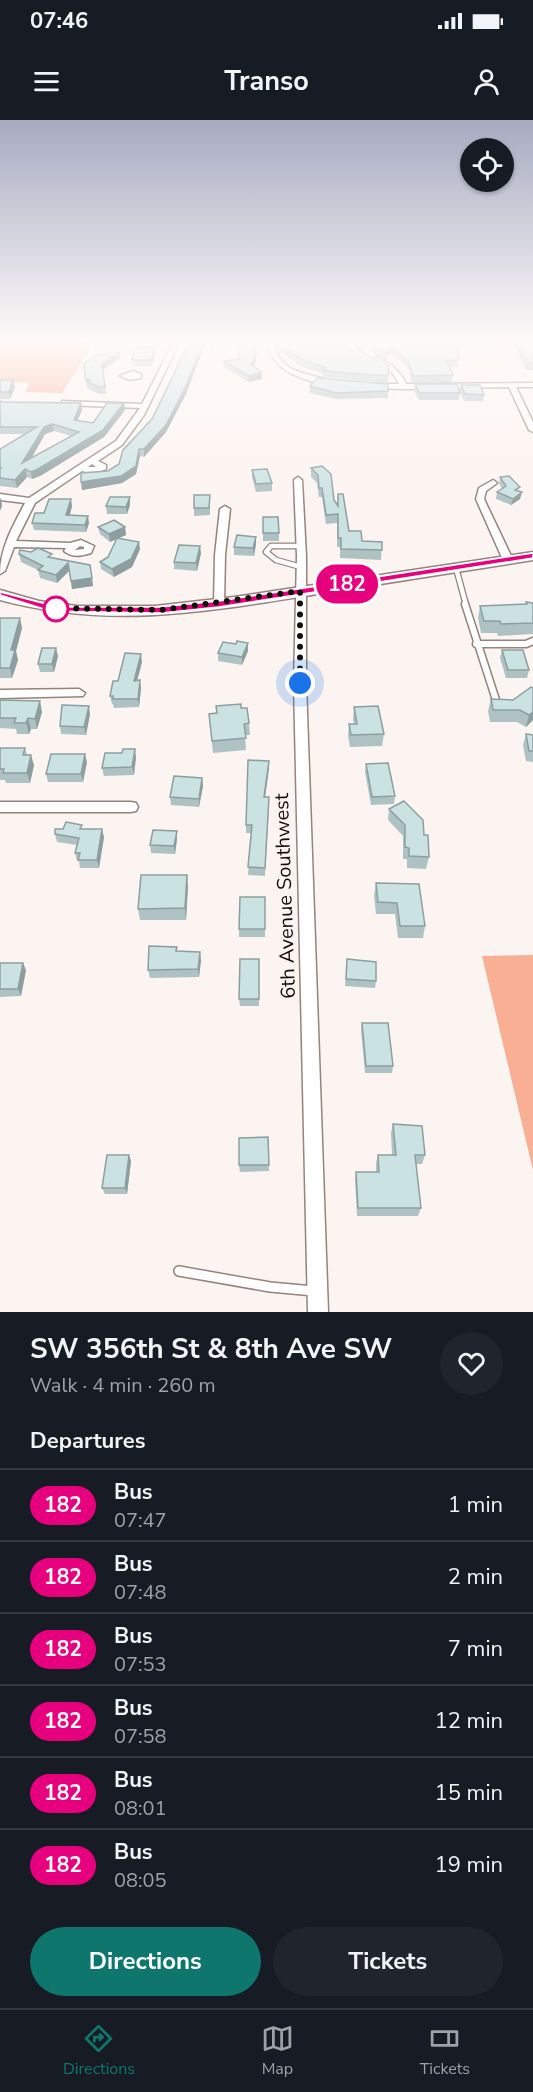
<!DOCTYPE html>
<html lang="en">
<head>
<meta charset="utf-8">
<style>
  :root { --surface:#171b24; --page:#20242c; --text:#f1f3f6; --muted:#9ea1a6; --line:#363941; --accent:#0f766e }
  body { margin:0; font-family:"Nunito Sans",sans-serif; background:var(--page); color:var(--text); height:100vh; display:flex; flex-direction:column; font-size:22px; white-space:nowrap }
  * { box-sizing:border-box; margin:0 }
  p { font-size:20px; color:var(--muted) }
  .icon { flex:none; width:33px; height:33px; fill:none; stroke:currentColor; stroke-width:2; stroke-linecap:round; stroke-linejoin:round }
  .map { position:relative; height:1192px; overflow:hidden }
  .drawer { display:flex; flex-direction:column; background:var(--surface); flex:1 }
  .drawer>* { flex:none }
  .badge { padding:0 12px; border-radius:20px; font-size:21px; line-height:39px }
  .buttons { position:absolute; left:460px; top:18px; display:grid; gap:12px }
  .buttons a { display:grid; place-items:center; width:54px; height:54px; border-radius:50%; background:var(--surface); box-shadow:0 2px 4px #0004; font-size:30px }
  .you { position:absolute; width:30px; height:30px; margin:-15px; border:4px solid #fff; border-radius:50%; background:#1a73e8; box-shadow:0 0 0 9px #1a73e833 }
  .map>.badge { position:absolute; translate:-50% -50%; box-shadow:0 0 0 3px #fff }
  h2 { padding:0 30px; font-size:22px; line-height:54px }
  .round { display:grid; place-items:center; flex:none; width:63px; height:63px; border-radius:32px; background:var(--page) }
  .overview { display:flex; align-items:center; justify-content:space-between; height:102px; padding:0 30px }
  h1 { font-size:28px; font-weight:700; line-height:45px }
  .cta { display:flex; gap:12px; margin-top:auto; padding:12px 30px }
  .cta a { flex:1; height:69px; border-radius:36px; background:var(--accent); color:#fff; font-size:24px; font-weight:700; line-height:69px; text-align:center }
  .cta a+a { background:var(--page); color:var(--text) }
  ul { padding:0; list-style:none }
  li { display:flex; align-items:center; gap:18px; height:72px; padding:0 30px; border-top:2px solid var(--line) }
  li div { flex:1 }
  li b { display:block; font-size:22px }
  li em { font-style:normal }
  li .badge { min-width:66px; font-weight:700; text-align:center }
  .status { display:flex; justify-content:space-between; align-items:center; height:42px; padding:0 30px; background:var(--surface); direction:ltr }
  .status svg { height:16px; fill:currentColor }
  header { display:flex; justify-content:space-between; align-items:center; height:78px; padding:0 30px; background:var(--surface); font-size:27px; font-weight:700 }
  .menu { display:flex; justify-content:space-around; align-items:center; height:84px; border-top:2px solid var(--line); background:var(--surface); font-size:16px; color:var(--muted) }
  .menu a { display:grid; justify-items:center; gap:3px }
  .menu .active { color:var(--accent) }
  .map>svg:first-child { display:block }
  .forest { fill:#f8af94 }
  .lines { fill:none; stroke-linecap:round; stroke-linejoin:round }
  .service-far2-casing { stroke:#95837c; stroke-width:7 }
  .service-far1-casing { stroke:#95837c; stroke-width:9 }
  .service-casing { stroke:#95837c; stroke-width:12 }
  .minor-casing { stroke:#95837c; stroke-width:3 }
  .secondary-casing { stroke:#95837c; stroke-width:3 }
  .service-far2 { stroke:#fff; stroke-width:4.5 }
  .service-far1 { stroke:#fff; stroke-width:6 }
  .service { stroke:#fff; stroke-width:9 }
  .minor { fill:#fff; fill-rule:evenodd }
  .secondary { fill:#fff; fill-rule:evenodd }
  .wall { fill:#afc2c3; fill-rule:evenodd }
  .shaded-wall { fill:#8e9e9f }
  .building { fill:#cbe2e3; stroke:#8e9e9f; stroke-width:1.5; fill-rule:evenodd }
  .line { fill:#e6007e; stroke:#fff; stroke-width:1.5 }
  .walk { stroke:#150f0c; stroke-width:6; stroke-dasharray:0 10.8 }
  .stop-dot { fill:#fff; stroke:#e6007e; stroke-width:3 }
  .labels { text-anchor:middle; dominant-baseline:central; stroke-width:4.5; stroke-linejoin:round; paint-order:stroke }
  .near-street-label { font-size:20px; fill:#150f0c; stroke:#fcf4f1 }
</style>
</head>
<body>
<div class="status"><b>07:46</b><svg viewBox="0 0 49 12"><path d="M0 12V9h3v3zM5 12V6h3v6zM10 12V3h3v9zM15 12V0h3v12zM26 1h20v11H26zM47 4h2v5h-2z"/></svg></div>
<header><svg class="icon" aria-label="menu" viewBox="0 0 24 24"><path d="M4 6h16M4 12h16M4 18h16"/></svg>Transo<svg class="icon" aria-label="person" viewBox="0 0 24 24"><circle cx="12" cy="8" r="4"/><path d="M4 21q1-7 8-7t8 7"/></svg></header>
<div class="map">
<svg width="533" height="1192" viewBox="0 0 533 1192">
  <rect width="100%" height="100%" fill="#fcf4f1"/>
  <path class="forest" d="M0,221H95L62,273L25,272L30,262L0,263Z
    M533,835V1050L482,836Z"/>
  <g class="lines">
    <defs>
      <path id="service-far2" d="M301,447L276,440L266,432L271,426H302
        M456,448L466,485"/>
      <path id="service-far1" d="M465,484L496,580
        M476,524H526L533,521"/>
      <path id="service" d="M179,1151L270,1167L314,1171"/>
      <path id="minor" d="M174,221H180L144,295L122,325L98,341L106,345V349L94,354L82,351L35,383L16,421L70,423L81,420L94,426L91,433C81,436 73,438 64,431L66,428L14,427L5,451L0,454C0,428 13,406 25,383L0,380V374L29,378L116,321L140,288L65,285H62V281L142,284ZM92,344L96,347H88ZM80,426L84,427V429L75,430Z
        M267,221H273C282,260 309,249 335,264L331,266C304,260 272,253 267,221Z
        M354,221H360C374,238 397,242 406,264L533,263V267H516L533,302V312L529,310L509,267L404,269L370,268L369,266L373,264H399C391,244 366,238 354,221Z
        M133,251L141,254V258L130,260L120,256Z
        M298,357L302,360L306,436V563L328,1192H308L294,563L297,436L294,360Z
        M493,360L497,363L486,371L484,379L513,440L508,443L503,440L476,379L479,368Z
        M225,386L230,389L225,435L224,484L219,487L214,484L215,435L220,389Z
        M79,569L85,573L83,576L0,578V570Z
        M0,682H131L136,683L138,687L136,691L131,692H0Z"/>
      <path id="secondary" d="M533,432V440C465,451 398,461 330,472C216,490 114,511 0,480V470L39,481L77,486H155L234,477Z"/>
    </defs>
    <use href="#service-far2" class="service-far2-casing"/>
    <use href="#service-far1" class="service-far1-casing"/>
    <use href="#service" class="service-casing"/>
    <use href="#minor" class="minor-casing"/>
    <use href="#secondary" class="secondary-casing"/>
    <use href="#service-far2" class="service-far2"/>
    <use href="#service-far1" class="service-far1"/>
    <use href="#service" class="service"/>
    <use href="#minor" class="minor"/>
    <use href="#secondary" class="secondary"/>
  </g>
  <path class="wall" d="M188,221H215L213,231L206,221L186,274L166,312L144,337L140,336L136,354L122,363L82,370L81,362L108,351L119,344L152,299L186,229Z
    M280,221L346,224L353,231L375,238L376,235L388,256V263L323,257V254L303,247L280,232Z
    M370,221H486L482,229L459,226L457,247H450L453,255L452,262L412,263L408,247L389,232L388,240L372,229Z
    M511,221H530L531,222L533,223V250H526Z
    M156,232L152,246H132V240Z
    M120,238L103,250L106,274H99L87,268L84,244Z
    M224,241H256L253,247L262,252V259L249,262L224,247Z
    M0,260L15,267L10,279H0Z
    M415,264L460,273L459,280H419L414,271Z
    M461,265L484,275L483,281H464L460,272Z
    M310,266L388,271V278L336,279L310,273Z
    M0,281L82,290L77,300L93,303L125,290L104,317L40,356L32,359L27,357L17,368L0,366V329L25,314H0ZM54,311L71,316L31,339L45,314Z
    M322,346L334,380L337,385L338,374L349,411L362,421L382,422L381,440L340,438V427H337V403L326,404L322,377H319L317,363L311,357V348Z
    M252,350L272,363V371L256,372L252,357Z
    M500,357L520,379L511,385L496,379L497,372L502,369L499,363Z
    M130,377V385L127,394H107L106,386Z
    M210,382V395L194,396V388Z
    M72,386L70,396L89,403L86,412L34,410L32,403L44,393Z
    M263,397L279,413V421H263Z
    M98,407H125L126,415L118,418L140,429L132,447L114,457L101,449L100,442L108,437L117,419L110,422L100,414Z
    M256,424L254,436L234,435V427Z
    M201,433L197,451L174,449V442Z
    M19,434L53,438L90,445L93,466L72,469L69,451L57,463L40,458L38,450L21,442Z
    M526,482L533,483V514L498,516L497,513H481L478,498L480,486L525,485Z
    M0,498L22,508L16,531L18,540L12,558H0Z
    M248,523V531L242,545L218,541V533Z
    M502,530L529,550L527,558H506L500,538Z
    M58,536L54,552H40L38,544Z
    M142,542L137,561L141,568L139,587L114,588L113,584H112L110,576L118,561Z
    M533,568V600L526,607L517,602H490L488,591L491,579L513,580Z
    M0,580L42,592L37,609H31L29,614H17L16,609L0,608Z
    M354,587L384,614L382,626L350,627L348,616L349,604H354L353,599Z
    M241,588L249,603L250,615H245L246,630L213,633L209,594Z
    M90,594L86,615L61,614L60,606Z
    M526,614L533,615V642L526,641L523,625Z
    M0,628H25L27,635L34,645L30,663H6L5,660H0Z
    M122,633L136,637L134,655L104,656L102,648Z
    M269,641L265,677L269,685L265,756L248,755L251,713H246V705Z
    M87,642L83,662H48L46,654Z
    M366,644L395,676L394,684L371,685L365,652Z
    M202,658L203,666L199,687L171,685L170,677Z
    M389,689L424,715L429,737L426,749L407,748V739H403V716L388,700Z
    M83,709L104,717L99,748H80L79,741H77L75,733L77,725L57,722L55,714Z
    M177,719L175,734L151,733L150,725Z
    M376,763L425,806L423,818H398L395,794H376L374,775Z
    M188,766L186,800H140L138,789Z
    M265,777V817H239V809Z
    M177,827V831L201,840L199,857L150,858L148,850Z
    M259,839V886H240L239,879Z
    M347,839L376,861L375,868L345,866Z
    M0,843L26,850L21,876L0,877Z
    M362,903L393,946L392,953H365L361,910Z
    M393,1004L425,1035L422,1044H416L421,1088L418,1096H357L355,1060L356,1052H376V1043L378,1035H392L391,1013Z
    M268,1017L269,1051L240,1052L239,1045Z
    M129,1035L131,1041L127,1074H105L102,1068Z"/>
  <path class="shaded-wall" d="M204,221H206L186,274L166,312L144,337V329Z
    M155,226L156,232L152,246L151,240Z
    M120,232V238L103,250L102,244Z
    M256,234V241L251,252V245Z
    M262,252V259L249,262V256Z
    M13,260L15,267L10,279L9,272Z
    M81,283L82,290L75,307L74,300Z
    M124,283L125,290L104,317L40,356L32,359L31,352Z
    M52,304L54,311L45,314L24,351L22,343L44,307Z
    M139,329L140,336L136,354L122,363L82,370L81,362L121,356Z
    M25,349L27,357L17,368L15,360Z
    M522,372L520,379L511,385L513,379Z
    M130,377V385L127,394L126,387Z
    M1,378L2,386L0,391V379Z
    M71,379L72,386L67,403L66,395Z
    M88,396L89,403L86,412L85,405Z
    M125,407L126,415L110,422L109,414Z
    M256,417V424L254,436L253,428Z
    M139,422L140,429L132,447L114,457L112,449Z
    M200,426L201,433L197,451L196,443Z
    M68,443L70,450L57,463L56,455Z
    M92,458L93,466L72,469L71,461Z
    M20,498L22,508L16,531L18,540L12,558L10,548L11,530Z
    M248,523V531L242,545V537Z
    M56,528L58,536L54,552L52,544Z
    M141,534L142,542L135,569L134,561Z
    M140,560L141,568L139,587L138,579Z
    M40,581L42,592L37,609L35,599Z
    M89,586L90,594L86,615L84,607Z
    M533,592V600L526,607L529,595Z
    M28,598L31,609L29,614L26,603Z
    M135,629L136,637L134,655L132,647Z
    M85,634L87,642L83,662L81,654Z
    M31,635L34,645L30,663L27,653Z
    M269,641V649L264,685V677Z
    M202,658L203,666L199,687V679Z
    M102,709L104,717L99,748L97,740Z
    M177,711V719L175,734L174,726Z
    M187,755L188,766L186,800L185,788Z
    M200,832L201,840L199,857L198,849Z
    M23,843L26,850L21,876L18,869Z
    M129,1035L131,1041L127,1074L125,1068Z"/>
  <path class="building" d="M188,221H204L185,268L166,305L144,329H139L136,346L121,356L81,362V353L108,351L119,344L123,330L152,299L186,229Z
    M239,221H255L256,234L251,245L262,252L249,256L224,241L239,239Z
    M280,221H345L346,224L353,231L357,230L376,239V235L389,246L388,256L324,251L326,248L304,240L280,226Z
    M372,221H459L458,240L447,241L453,255L413,256L408,241L389,225V234L373,223Z
    M466,221H484L483,223Z
    M515,221H530L531,222L533,223V243H527Z
    M155,226L151,240H132L134,229Z
    M120,232L102,244L105,267H98L86,261L90,260L85,258L84,244L97,235Z
    M317,258L388,264V271L336,273L310,266Z
    M0,260H13L9,272H0Z
    M415,264H457L460,273H420Z
    M461,265H480L484,275L465,274Z
    M0,281L4,282L81,283L74,300L93,303L107,283H124L103,310L38,349L31,352L25,349L15,360L0,358V349L1,348H0V329L37,307H0ZM52,304L79,312L22,343L44,307Z
    M322,346L331,354L334,380L338,386V374H343L349,411H361L362,421L382,422V430L341,429V418H338V394L326,395L322,368H319L318,355L311,348Z
    M267,349L272,363L256,364L252,350Z
    M509,356L520,367L515,370L522,372L513,379L497,372L506,366L500,357Z
    M194,375H210L209,388H194Z
    M110,377H130L126,387L106,386Z
    M49,379H71L66,395L88,396L85,405L32,403L35,393H44Z
    M263,397H278L279,413H263Z
    M114,400L125,407L109,414L98,407Z
    M237,415L256,417L253,428L234,427Z
    M117,418L139,422L131,439L112,449L100,442L108,437Z
    M179,425L200,426L196,443L174,442Z
    M38,428L52,434L48,437L90,445L92,458L71,461L68,443L56,455L38,450L43,446L19,434L20,430L31,432Z
    M526,482L533,483V503L501,504L500,501H484L480,486L527,484Z
    M0,498H20L11,530H15L10,548H0Z
    M237,521L248,523L242,537L218,533L223,522L236,524Z
    M42,528H56L52,544H38Z
    M502,530H523L529,550H508Z
    M125,533L141,534L134,561L140,560L138,579H113V576H110L113,561H118Z
    M531,567L533,568V592L529,595L520,590H493L491,579L513,580Z
    M0,580L40,581L35,599L28,598L26,603H14L16,598H0Z
    M241,584V588H247L249,603L244,604L246,618L212,621L209,594L217,593L216,586Z
    M62,585L89,586L84,607L60,606Z
    M378,586L384,614L351,615L349,604H357L354,587Z
    M526,614L533,615V631H529Z
    M0,628H25L23,635H31L27,653H3L4,649H0Z
    M123,629H135L132,647L102,648L105,633H122Z
    M51,634H85L81,654H46Z
    M248,640L269,641L264,677H269L265,748L248,747L252,705H246Z
    M388,643L395,676L372,677L366,644Z
    M174,656L202,658L199,679L170,677Z
    M404,681L423,700L424,715H428L429,737L409,736V728L405,727V705L389,689Z
    M66,702L82,705L80,709H102L97,740H78L80,733H75L79,718L55,714V709H63Z
    M153,710L177,711L174,726L150,725Z
    M141,755H187L185,788L138,789Z
    M376,763L419,764L425,806H400L397,783L378,782Z
    M240,777H265V809H239Z
    M149,826L177,827L176,831L200,832L198,849L148,850Z
    M240,839H259V879H239Z
    M347,839L376,842V861L346,859Z
    M0,843H23L18,869H0Z
    M362,903H388L393,946H366Z
    M393,1004L422,1006L425,1035H415L421,1088H358L356,1052H379L378,1035H396Z
    M268,1017L269,1045H239V1018Z
    M107,1035H129L125,1068H102Z"/>
  <linearGradient id="sky" x2="0" y2="1"><stop stop-color="#a7abc0"/><stop offset="0.57" stop-color="#fefaf9"/><stop offset="1" stop-color="#fefaf9" stop-opacity="0"/></linearGradient>
  <rect width="533" height="387" fill="url(#sky)"/>
  <path class="line" d="M533,433V438L219,487L161,493L50,491L0,475V472L50,485L69,487H161L219,481Z"/>
  <g class="lines">
    <path class="walk" d="M56,489L50,488L161,490L300,471V563"/>
  </g>
  <circle class="stop-dot" cx="56" cy="489" r="12"/>
  <g class="labels">
    <g class="near-street-label">
      <text transform="translate(285 776) rotate(-92)">6th Avenue Southwest</text>
    </g>
  </g>
</svg>
<div class="buttons">
<a><svg class="icon" aria-label="locate" viewBox="0 0 24 24"><circle cx="12" cy="12" r="6"/><path d="M12 2v4M12 18v4M2 12h4M18 12h4"/></svg></a>
</div>
<div class="you" style="left:300px;top:563px"></div>
<b class="badge" style="left:347px;top:464px;background:#e6007e;color:#fff">182</b>
</div>
<section class="drawer">
<div class="overview"><div><h1>SW 356th St &amp; 8th Ave SW</h1><p>Walk · 4 min · 260 m</p></div><a class="round"><svg class="icon" aria-label="heart" viewBox="0 0 24 24"><path d="M12 20l-8-8c-3-5 5-10 8-4 3-6 11-1 8 4z"/></svg></a></div>
<h2>Departures</h2>
<ul>
<li><span class="badge" style="background:#e6007e;color:#fff">182</span><div><b>Bus</b><p>07:47</p></div><em>1 min</em></li>
<li><span class="badge" style="background:#e6007e;color:#fff">182</span><div><b>Bus</b><p>07:48</p></div><em>2 min</em></li>
<li><span class="badge" style="background:#e6007e;color:#fff">182</span><div><b>Bus</b><p>07:53</p></div><em>7 min</em></li>
<li><span class="badge" style="background:#e6007e;color:#fff">182</span><div><b>Bus</b><p>07:58</p></div><em>12 min</em></li>
<li><span class="badge" style="background:#e6007e;color:#fff">182</span><div><b>Bus</b><p>08:01</p></div><em>15 min</em></li>
<li><span class="badge" style="background:#e6007e;color:#fff">182</span><div><b>Bus</b><p>08:05</p></div><em>19 min</em></li>
</ul>
<div class="cta"><a>Directions</a><a>Tickets</a></div>
</section>
<nav class="menu">
<a class="active"><svg class="icon" aria-label="directions" viewBox="0 0 24 24"><path d="M12 3l9 9-9 9-9-9zM9 14v-3h6M13 9l2 2-2 2"/></svg>Directions</a>
<a><svg class="icon" aria-label="map" viewBox="0 0 24 24"><path d="M3 6l6-2 6 2 6-2v14l-6 2-6-2-6 2zM9 4v14M15 6v14"/></svg>Map</a>
<a><svg class="icon" aria-label="tickets" viewBox="0 0 24 24"><path d="M3 7h18v10H3zM15 7v10"/></svg>Tickets</a>
</nav>
</body>
</html>
